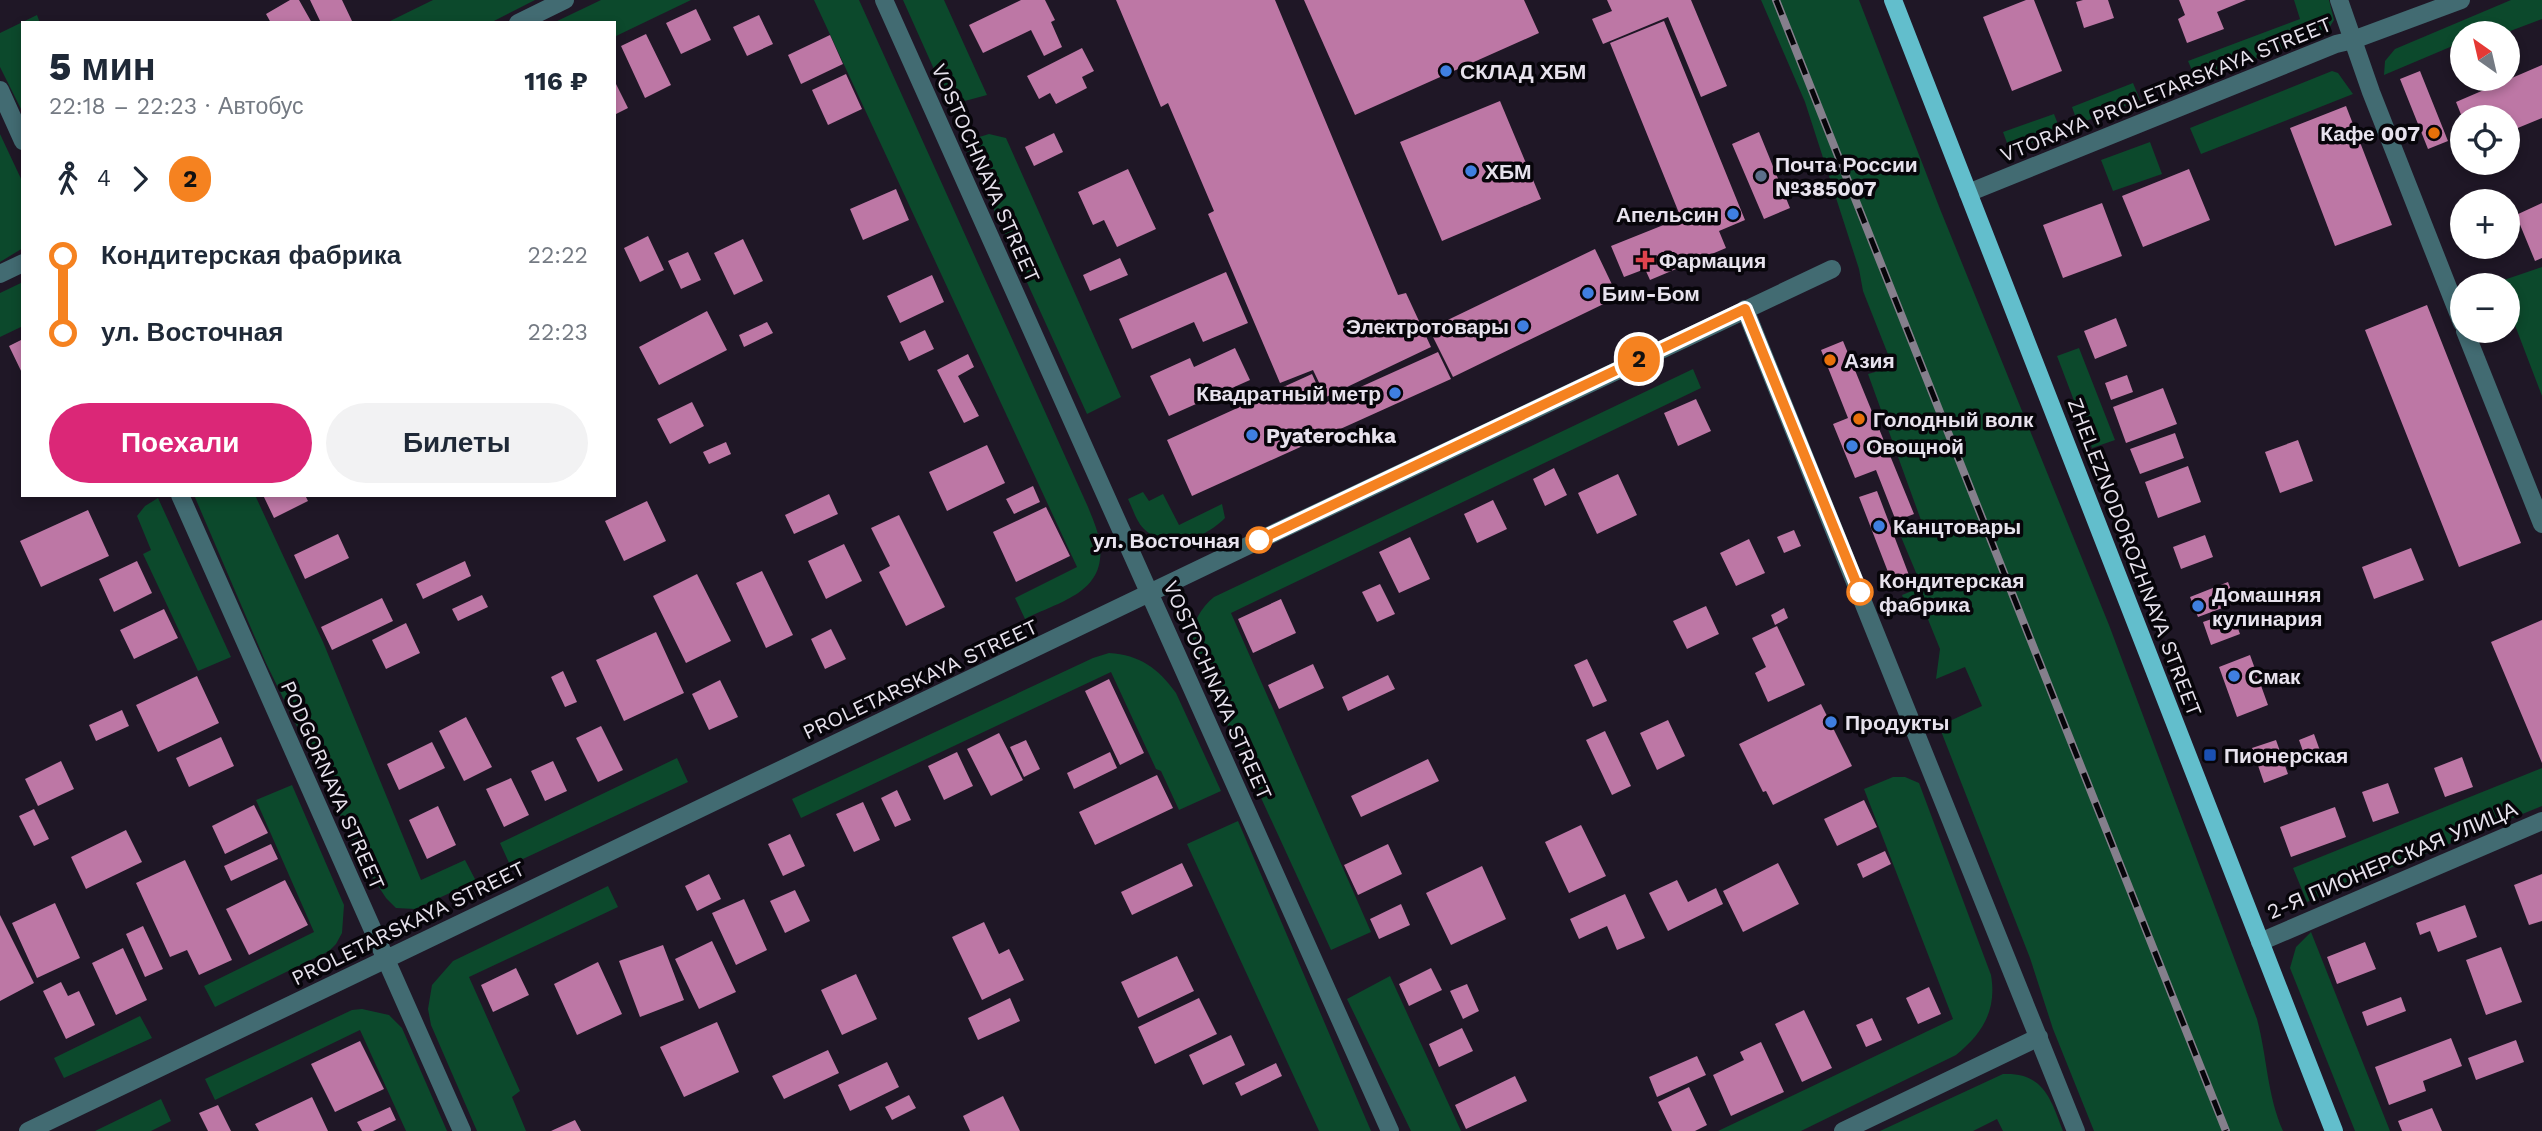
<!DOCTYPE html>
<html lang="ru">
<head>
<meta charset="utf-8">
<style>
  :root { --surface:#fff; --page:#f2f2f3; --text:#1f2937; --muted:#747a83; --accent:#db2777 }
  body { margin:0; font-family:"Work Sans",sans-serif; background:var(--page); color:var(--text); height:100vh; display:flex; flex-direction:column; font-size:26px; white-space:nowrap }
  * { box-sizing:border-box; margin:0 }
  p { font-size:23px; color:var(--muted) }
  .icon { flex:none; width:38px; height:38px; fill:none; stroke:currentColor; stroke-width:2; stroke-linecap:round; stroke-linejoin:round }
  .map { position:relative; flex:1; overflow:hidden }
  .panel { position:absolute; left:21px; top:21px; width:595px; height:476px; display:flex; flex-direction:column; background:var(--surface); border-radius:0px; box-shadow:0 4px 10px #0003 }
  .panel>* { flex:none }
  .badge { padding:0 14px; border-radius:23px; font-size:24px; line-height:46px }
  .needle { width:46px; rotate:326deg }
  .tools { position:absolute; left:2450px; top:21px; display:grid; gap:14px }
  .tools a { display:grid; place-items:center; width:70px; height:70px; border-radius:50%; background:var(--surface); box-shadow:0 4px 10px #0003; font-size:35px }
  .map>.badge { position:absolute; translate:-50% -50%; box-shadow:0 0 0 4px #fff }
  .legs { display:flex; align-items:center; gap:10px; height:77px; padding:0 28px; font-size:23px }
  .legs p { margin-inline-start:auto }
  .summary { display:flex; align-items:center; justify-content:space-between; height:119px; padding:0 28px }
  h1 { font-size:38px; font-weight:800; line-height:52px }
  .primary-button { display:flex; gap:14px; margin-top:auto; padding:14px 28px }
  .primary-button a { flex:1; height:80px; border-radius:42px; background:var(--accent); color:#fff; font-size:28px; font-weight:800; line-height:80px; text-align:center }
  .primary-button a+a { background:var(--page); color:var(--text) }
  ul { padding:0 28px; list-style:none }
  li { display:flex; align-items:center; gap:24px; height:77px; font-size:26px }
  li i { display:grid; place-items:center; width:10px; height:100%; margin:0 9px; background:currentColor }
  li i::after { content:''; width:18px; height:18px; margin:-9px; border:5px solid; border-radius:50%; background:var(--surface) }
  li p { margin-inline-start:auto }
  li:first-child i { background:linear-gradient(#0000 50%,currentColor 0) }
  li:last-child i { background:linear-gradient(currentColor 50%,#0000 0) }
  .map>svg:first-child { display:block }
  .green { fill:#0c492c }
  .building { fill:#bd77a5 }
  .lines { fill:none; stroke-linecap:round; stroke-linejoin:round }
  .minor { stroke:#426b72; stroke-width:18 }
  .major { stroke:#62becc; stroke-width:18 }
  .rail-casing { stroke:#857f8c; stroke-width:8 }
  .rail { stroke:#07050a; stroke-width:5; stroke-dasharray:16; stroke-linecap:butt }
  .line-1-casing { stroke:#fff; stroke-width:16 }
  .line-1 { stroke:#f58220; stroke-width:10 }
  .shop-dot { fill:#3f7fe0; stroke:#07050a; stroke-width:2.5 }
  .food-dot { fill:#e8710a; stroke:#07050a; stroke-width:2.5 }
  .service-dot { fill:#5c6f8a; stroke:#07050a; stroke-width:2.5 }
  .health-dot { fill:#e0444e; stroke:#07050a; stroke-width:2.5 }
  .stop-1-dot { fill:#fff; stroke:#f58220; stroke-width:3.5 }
  .transit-dot { fill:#1a4fb4; stroke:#07050a; stroke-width:2.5 }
  .labels { text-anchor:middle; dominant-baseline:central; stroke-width:7; stroke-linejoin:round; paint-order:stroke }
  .poi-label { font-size:21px; font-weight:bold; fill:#e7e2ed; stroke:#07050a; text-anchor:start }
  .street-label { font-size:21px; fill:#e7e2ed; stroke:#07050a }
  .stop-label { font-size:21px; font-weight:bold; fill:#e7e2ed; stroke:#07050a; text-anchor:end }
</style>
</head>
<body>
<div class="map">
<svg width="2542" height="1131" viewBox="0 0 2542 1131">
  <rect width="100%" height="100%" fill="#1f1726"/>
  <path class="green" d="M433,0H535L490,23H386Z
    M601,0H691L614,37V23H553Z
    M814,0H859L1088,507C1092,517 1097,528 1099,539C1109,592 1063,600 1025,619L1015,598L1077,567Z
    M903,0H944L987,95L950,105Z
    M1761,0H1859L1940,209L2109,625L2257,1019C2267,1056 2267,1095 2283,1131H2094L2053,1029L2030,958L1939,726L1982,706L1965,667L1936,679L1940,649L1923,607L1909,613L1902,595L1922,587L1899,532L1922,523L1868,374L1893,367L1863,291L1859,269L1805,102Z
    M2294,0H2329L2334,20L2326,33L2196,80L2188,61L2300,19Z
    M2511,0H2542V19L2505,33H2462V42L2384,75L2385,61L2395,49Z
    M37,15L40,23H23V113L0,67V33Z
    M2332,71L2338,73L2353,94L2201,154L2190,128Z
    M2133,83L2140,100L2078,124L2072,107Z
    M2054,114L2061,132L2010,151L2003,132Z
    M0,134L23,183V248L0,262Z
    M989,134L1006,138L1121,397L1087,414L963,142Z
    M2150,142L2162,174L2113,191L2101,160Z
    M2542,267V396L2508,307V285H2499L2498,282Z
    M23,282V326L0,337V293Z
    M2079,348L2115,440L2092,448L2057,356Z
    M1693,369L1701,388L1231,613L1371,932L1331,950L1194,652C1189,630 1197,611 1214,597Z
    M1143,492L1149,501L1163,494L1179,525L1222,504L1225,518C1204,539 1168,552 1144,529C1136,521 1133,509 1128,499Z
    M194,495H255L323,642L421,880L465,860L476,881L415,909L396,908L386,898L365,866L266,663Z
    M158,498L231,657L198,671L143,554L151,550L137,516L145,506Z
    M1109,653C1140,655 1158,668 1176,693L1221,791L1179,810L1161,771L1156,769L1111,672L801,818L792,799L1093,658Z
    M677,758L688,782L510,865L500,843Z
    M2542,768V806L2307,902L2293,868Z
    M1893,777H1905L1919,783L1991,975C1997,1010 1983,1033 1956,1055L1801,1131H1718L1953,1019L1864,789Z
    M292,785L344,905L342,933L336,944L329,951L215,1007L204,986L314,932L256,800Z
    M1238,821L1371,1131H1319L1187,844Z
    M608,886L618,907L469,977L520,1091L512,1097L526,1131H477L431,1025L428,1009L432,985L453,961Z
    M2311,932L2390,1131H2355L2290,968L2296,947Z
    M1390,976L1461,1131H1411L1347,999Z
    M362,1009L389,1015L402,1028L447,1131H406L360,1030L215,1100L205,1079L352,1010Z
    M140,1016L152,1038L64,1078L54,1058Z
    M2003,1074C2044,1072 2051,1100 2063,1131H2003L1997,1119L1973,1131H1880Z
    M161,1099L171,1121L151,1131H95Z"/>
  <path class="building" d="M290,0H299L312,23H271L266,14Z
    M310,0H342L352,21L321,23Z
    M1021,0H1045L1055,20L1051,22L1062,47L1044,56L1031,30L983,53L969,25Z
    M1116,0H1275L1398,295L1406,293L1431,347L1326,397L1313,370L1280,383L1208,214L1214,211L1168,103L1161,107Z
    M1304,0H1524L1539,33L1355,115Z
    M1607,0H1691L1727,86L1701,97L1668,17L1603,44L1592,19L1612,11Z
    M2026,0H2034L2062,71L2012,91L1983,17Z
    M2083,0H2108L2114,18L2084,28L2076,2Z
    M2179,0H2246L2217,12L2224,29L2187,43L2178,19L2185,15Z
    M696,9L711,40L681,54L666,23Z
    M759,15L773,44L747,56L733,27Z
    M1664,21L1745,220L1719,231L1726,248L1650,280L1645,269L1624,277L1611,246L1681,218L1610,43Z
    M646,34L671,85L645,98L621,46Z
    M830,35L843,64L801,84L788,55Z
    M1082,48L1094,71L1082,77L1087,88L1056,104L1050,93L1039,99L1027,76Z
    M2542,65V118L2508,132V117H2462L2456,102Z
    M2420,71L2448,141L2428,149L2400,79Z
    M846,74L862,109L828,125L812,90Z
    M614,80L628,108L614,115Z
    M1500,101L1541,199L1442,241L1400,142Z
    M2346,106L2392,225L2335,246L2290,128Z
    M1759,132L1790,208L1764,219L1732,144Z
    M1054,133L1063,152L1034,166L1025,147Z
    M1128,169L1156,229L1117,247L1104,220L1093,225L1078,192Z
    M2189,169L2210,220L2143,247L2122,196Z
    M896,189L909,220L863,240L850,209Z
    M2102,203L2122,256L2063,278L2043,225Z
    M2542,203V258L2535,261L2516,215Z
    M648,236L664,270L640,282L624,248Z
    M743,239L763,281L734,295L714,253Z
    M1595,249L1618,297L1453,377L1429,329Z
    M688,252L701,280L681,289L668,261Z
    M1120,258L1128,275L1090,291L1083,275Z
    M1226,272L1248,323L1203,342L1194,322L1132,349L1119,319Z
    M932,275L944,302L900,323L887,296Z
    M2427,305L2521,543L2459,567L2365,330Z
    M707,311L727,350L659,385L639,347Z
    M2116,318L2127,346L2095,359L2084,331Z
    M767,322L773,333L744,347L739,335Z
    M925,330L934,349L909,361L900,342Z
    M23,339V375L9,346Z
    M1843,341L1914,514L1896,521L1876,470L1855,478L1833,424L1848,418L1821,350Z
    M1235,348L1250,380L1169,416L1150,376L1190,358L1194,367Z
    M1438,352L1451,379L1192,496L1167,440L1312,374L1325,403Z
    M968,354L974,367L958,376L979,416L964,423L937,370Z
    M2127,375L2133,392L2111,400L2105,383Z
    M2163,388L2177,424L2126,443L2113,407Z
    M1696,399L1711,431L1678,446L1664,413Z
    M692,402L704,426L670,444L657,419Z
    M2175,433L2184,458L2140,474L2130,449Z
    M2298,440L2313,481L2280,493L2265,452Z
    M726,442L731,454L709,464L703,452Z
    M987,445L1005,483L947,511L929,472Z
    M2188,466L2201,502L2158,518L2145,482Z
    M1554,468L1567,495L1545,506L1533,479Z
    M1618,474L1637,515L1597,534L1578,493Z
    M1033,486L1040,502L1014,514L1006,499Z
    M1877,491L1912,583L1895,590L1859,497Z
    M829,494L838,514L794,534L785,515Z
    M263,495H305L308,501L274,518Z
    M1493,500L1507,529L1477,543L1464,514Z
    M647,501L666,541L624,561L605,521Z
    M1046,507L1070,556L1016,582L993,532Z
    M88,510L109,556L41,587L20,541Z
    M899,515L945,607L906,626L879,572L890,566L871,528Z
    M1794,530L1801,546L1784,553L1777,537Z
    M338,534L349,558L305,579L294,555Z
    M2205,535L2213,557L2181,569L2173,547Z
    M1410,537L1430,579L1399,593L1379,552Z
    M1749,539L1765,573L1736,586L1720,553Z
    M844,544L862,581L826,599L808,561Z
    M2411,548L2424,580L2374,599L2362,567Z
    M137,561L152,593L114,612L99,579Z
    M465,561L471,576L423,599L416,584Z
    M762,571L793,635L766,648L736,583Z
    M697,574L731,641L686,663L653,596Z
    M2228,582L2236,603L2198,617L2190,597Z
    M1380,584L1395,614L1377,622L1362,592Z
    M482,595L488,607L458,621L452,609Z
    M382,598L393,621L332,650L321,627Z
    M1281,599L1296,633L1253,653L1238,619Z
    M1706,606L1719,634L1687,649L1673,621Z
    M1784,608L1788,618L1775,625L1771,615Z
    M164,609L178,638L134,659L120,630Z
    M2232,612L2240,634L2211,645L2203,622Z
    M2542,620V763L2491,642Z
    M406,623L420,653L386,669L372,640Z
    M1777,626L1805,685L1768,702L1755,673L1766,667L1752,638Z
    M831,629L846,659L825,669L811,639Z
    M656,632L684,693L624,721L596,660Z
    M2250,655L2268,705L2237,717L2219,667Z
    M1587,659L1607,701L1593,707L1574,665Z
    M1313,664L1324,688L1279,709L1268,685Z
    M563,671L577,702L565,707L551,677Z
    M1388,675L1395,689L1348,711L1342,697Z
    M197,676L219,723L158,752L136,705Z
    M1109,679L1144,753L1120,765L1085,691Z
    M720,680L738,717L709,730L692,694Z
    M1821,704L1852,766L1773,805L1766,791L1763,792L1739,744Z
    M122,710L129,726L96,741L89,725Z
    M466,717L492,767L464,781L439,731Z
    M1668,720L1685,756L1657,770L1640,733Z
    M601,726L623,770L598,782L576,738Z
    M1605,731L1631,786L1612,795L1586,740Z
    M999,733L1023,780L991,796L967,749Z
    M2314,734L2323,759L2308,765L2299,740Z
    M221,737L234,766L189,787L176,758Z
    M1026,740L1040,769L1024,777L1010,747Z
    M2276,740L2288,774L2264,783L2252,748Z
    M432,742L445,768L399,790L387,764Z
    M957,752L973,786L944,800L928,766Z
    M1110,752L1117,768L1074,789L1067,773Z
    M2462,757L2473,787L2445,797L2434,768Z
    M1428,759L1439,781L1361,817L1351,796Z
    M61,761L74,789L38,806L25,779Z
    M553,761L567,791L545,801L531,771Z
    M1157,775L1173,808L1095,845L1079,812Z
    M511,778L529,815L504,827L486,789Z
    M2388,783L2399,813L2373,822L2362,792Z
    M897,790L911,820L895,827L881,798Z
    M1864,800L1877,827L1837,846L1824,819Z
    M863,802L880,840L854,852L836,814Z
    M254,805L268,833L225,854L212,826Z
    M438,806L456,845L427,859L409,820Z
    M2335,807L2346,837L2291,857L2280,827Z
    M34,809L49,839L34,846L19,816Z
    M1581,825L1606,876L1569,893L1545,842Z
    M126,830L142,862L86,889L71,857Z
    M790,834L805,866L783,876L768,844Z
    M271,844L278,859L231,881L224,866Z
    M1388,844L1402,874L1358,895L1344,865Z
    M1885,851L1891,864L1863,878L1857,864Z
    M185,860L232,960L199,975L187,950L170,957L136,883Z
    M1182,863L1193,886L1132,915L1121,892Z
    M1778,863L1799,904L1743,932L1723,891Z
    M1482,866L1506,919L1451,945L1426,893Z
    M709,874L721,899L697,911L685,886Z
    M2542,874V921L2529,925L2514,885Z
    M285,880L308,925L249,955L226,909Z
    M1677,880L1688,902L1716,888L1723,904L1668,931L1649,893Z
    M795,890L810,921L785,933L770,901Z
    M1625,894L1645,938L1617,950L1607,926L1579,939L1570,919Z
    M744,899L767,950L736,965L712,913Z
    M55,903L80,958L37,978L12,923Z
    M1401,904L1410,925L1379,939L1370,919Z
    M2465,905L2477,937L2438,952L2430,931L2420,935L2416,923Z
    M0,915L34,983L0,1001Z
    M984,922L999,954L1009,949L1024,980L982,1000L952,937Z
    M143,926L163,969L145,977L126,934Z
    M712,941L736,992L699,1009L675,959Z
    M2365,942L2376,969L2337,984L2327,957Z
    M663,945L684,1000L640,1017L619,961Z
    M2501,947L2522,1002L2486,1015L2466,960Z
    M123,948L147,1000L116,1015L92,963Z
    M1177,956L1194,991L1138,1018L1121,982Z
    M598,962L622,1014L577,1035L554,984Z
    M516,968L529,995L493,1012L481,985Z
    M1431,968L1442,990L1409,1006L1399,984Z
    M856,974L877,1019L842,1035L821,990Z
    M61,982L68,996L79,991L95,1025L66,1039L43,991Z
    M1467,984L1479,1011L1463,1019L1450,991Z
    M1929,987L1941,1014L1918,1024L1906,998Z
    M2401,997L2406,1011L2367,1026L2362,1012Z
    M1010,998L1020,1021L978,1040L968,1018Z
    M1199,998L1217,1034L1155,1064L1138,1027Z
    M1804,1010L1832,1068L1802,1082L1775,1024Z
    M1872,1018L1882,1040L1866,1047L1856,1025Z
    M717,1022L739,1072L684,1097L660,1047Z
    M1462,1028L1473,1051L1439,1067L1429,1044Z
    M1231,1035L1245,1065L1203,1085L1189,1055Z
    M2451,1038L2462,1066L2423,1081L2426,1091L2389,1105L2375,1067Z
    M2516,1040L2524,1062L2476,1080L2468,1058Z
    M360,1041L384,1089L335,1112L311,1064Z
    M1761,1042L1784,1092L1731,1116L1713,1075L1744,1060L1740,1052Z
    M828,1050L839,1073L784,1099L772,1076Z
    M1697,1056L1706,1075L1657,1097L1649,1077Z
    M887,1062L899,1087L850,1111L838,1085Z
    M1276,1063L1282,1076L1241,1096L1235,1083Z
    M1515,1076L1527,1101L1466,1129L1455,1105Z
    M1689,1087L1707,1125L1695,1131H1672L1658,1102Z
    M909,1095L916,1108L892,1120L885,1107Z
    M1003,1096L1020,1131H970L963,1116Z
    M312,1097L328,1131H259L255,1124Z
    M218,1105L231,1131H208L199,1113Z
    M390,1107L396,1120L373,1131H362L357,1122Z
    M2432,1108L2442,1131H2402L2398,1121Z
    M575,1120L581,1131H551Z"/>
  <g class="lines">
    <path class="minor" d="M884,0L1390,1131
      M2339,0L2371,92L2462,323
      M518,23L565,0
      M0,90L23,141
      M1968,193L2336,44L2353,40L2461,0
      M0,274L23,263
      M1745,309L2076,1131
      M2465,331L2542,524
      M180,495L462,1131
      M2260,942L2542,821
      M28,1131L1268,536L1832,269
      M1843,1131L2039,1037"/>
    <path class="major" d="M1893,0L2334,1131"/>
    <defs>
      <path id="rail" d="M1776,0L2226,1131"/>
    </defs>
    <use href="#rail" class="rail-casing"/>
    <use href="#rail" class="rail"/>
  </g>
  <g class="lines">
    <defs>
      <path id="line-1" d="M1259,540L1745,309L1860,592"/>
    </defs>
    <use href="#line-1" class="line-1-casing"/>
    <use href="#line-1" class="line-1"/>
  </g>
  <g class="shop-dot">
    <circle cx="1446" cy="71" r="7"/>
    <circle cx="1471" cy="171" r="7"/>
    <circle cx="1733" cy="214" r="7"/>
    <circle cx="1588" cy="293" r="7"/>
    <circle cx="1523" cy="326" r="7"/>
    <circle cx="1395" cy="393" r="7"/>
    <circle cx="1252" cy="435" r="7"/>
    <circle cx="1852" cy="446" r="7"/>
    <circle cx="1879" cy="526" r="7"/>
    <circle cx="2198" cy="606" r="7"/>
    <circle cx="2234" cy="676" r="7"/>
    <circle cx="1831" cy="722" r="7"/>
  </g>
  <g class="food-dot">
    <circle cx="2434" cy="133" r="7"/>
    <circle cx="1830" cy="360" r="7"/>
    <circle cx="1859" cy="419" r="7"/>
  </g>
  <circle class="service-dot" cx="1761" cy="176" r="7"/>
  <path class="health-dot" d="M1641.5 249.5h7v7h7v7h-7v7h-7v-7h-7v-7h7z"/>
  <g class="stop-1-dot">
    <circle cx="1259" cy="540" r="12"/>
    <circle cx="1860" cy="592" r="12"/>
  </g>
  <rect class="transit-dot" x="2203" y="748" width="14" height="14" rx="3.5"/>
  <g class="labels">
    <g class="poi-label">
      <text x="1460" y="71">СКЛАД ХБМ</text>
      <text x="2420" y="133" text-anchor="end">Кафе 007</text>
      <text x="1775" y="164">Почта России<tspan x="1775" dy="24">№385007</tspan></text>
      <text x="1485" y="171">ХБМ</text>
      <text x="1719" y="214" text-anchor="end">Апельсин</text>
      <text x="1659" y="260">Фармация</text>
      <text x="1602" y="293">Бим-Бом</text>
      <text x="1509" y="326" text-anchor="end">Электротовары</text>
      <text x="1844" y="360">Азия</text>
      <text x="1381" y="393" text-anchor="end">Квадратный метр</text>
      <text x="1873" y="419">Голодный волк</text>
      <text x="1266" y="435">Pyaterochka</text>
      <text x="1866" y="446">Овощной</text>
      <text x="1893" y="526">Канцтовары</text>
      <text x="2212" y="594">Домашняя<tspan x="2212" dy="24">кулинария</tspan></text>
      <text x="2248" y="676">Смак</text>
      <text x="1845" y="722">Продукты</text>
      <text x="2224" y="755">Пионерская</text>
    </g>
    <g class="street-label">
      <text transform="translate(2166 89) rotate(-22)">VTORAYA PROLETARSKAYA STREET</text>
      <text transform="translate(986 173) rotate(66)">VOSTOCHNAYA STREET</text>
      <text transform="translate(2135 557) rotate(69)">ZHELEZNODOROZHNAYA STREET</text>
      <text transform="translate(920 679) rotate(-25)">PROLETARSKAYA STREET</text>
      <text transform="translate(1218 690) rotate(66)">VOSTOCHNAYA STREET</text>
      <text transform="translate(333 785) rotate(66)">PODGORNAYA STREET</text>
      <text transform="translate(2392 860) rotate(-23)">2-Я ПИОНЕРСКАЯ УЛИЦА</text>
      <text transform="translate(408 923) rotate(-26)">PROLETARSKAYA STREET</text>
    </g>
    <g class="stop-label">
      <text x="1240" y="540">ул. Восточная</text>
      <text x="1879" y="580" text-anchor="start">Кондитерская<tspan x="1879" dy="24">фабрика</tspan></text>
    </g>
  </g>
</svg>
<div class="tools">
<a><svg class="needle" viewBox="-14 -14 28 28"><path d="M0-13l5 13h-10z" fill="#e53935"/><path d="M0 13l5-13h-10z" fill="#747a83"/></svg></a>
<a><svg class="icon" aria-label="locate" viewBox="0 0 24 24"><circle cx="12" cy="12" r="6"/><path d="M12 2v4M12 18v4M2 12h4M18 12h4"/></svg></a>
<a>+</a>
<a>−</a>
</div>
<b class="badge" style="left:1639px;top:359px;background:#f58220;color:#111">2</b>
<section class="panel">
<div class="summary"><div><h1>5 мин</h1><p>22:18 – 22:23 · Автобус</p></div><b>116 ₽</b></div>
<div class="legs"><svg class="icon" aria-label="walk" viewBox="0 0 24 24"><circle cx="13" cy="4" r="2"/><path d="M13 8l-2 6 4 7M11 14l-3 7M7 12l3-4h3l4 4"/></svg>4<svg class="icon" aria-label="forward" viewBox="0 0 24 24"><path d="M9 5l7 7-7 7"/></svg><b class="badge" style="background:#f58220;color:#111">2</b></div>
<ul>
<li><i style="color:#f58220"></i><b>Кондитерская фабрика</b><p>22:22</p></li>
<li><i style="color:#f58220"></i><b>ул. Восточная</b><p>22:23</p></li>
</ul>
<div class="primary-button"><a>Поехали</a><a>Билеты</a></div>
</section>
</div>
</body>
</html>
